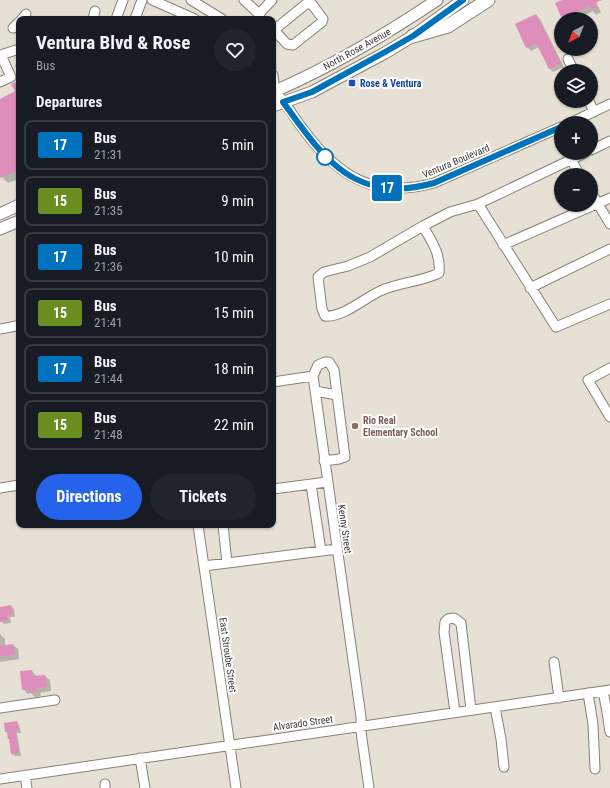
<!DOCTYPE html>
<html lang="en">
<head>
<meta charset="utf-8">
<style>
  :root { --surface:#171b24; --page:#20242c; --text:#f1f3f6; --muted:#9ea1a6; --line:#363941; --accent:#2563eb }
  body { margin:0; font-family:"Roboto Condensed",sans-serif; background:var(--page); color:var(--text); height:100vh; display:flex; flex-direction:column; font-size:15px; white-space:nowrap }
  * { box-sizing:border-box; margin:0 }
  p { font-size:13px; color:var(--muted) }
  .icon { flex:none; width:22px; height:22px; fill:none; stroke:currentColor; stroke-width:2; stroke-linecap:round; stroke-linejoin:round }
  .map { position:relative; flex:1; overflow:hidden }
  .details { position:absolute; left:16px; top:16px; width:260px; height:512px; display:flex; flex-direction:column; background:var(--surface); border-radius:8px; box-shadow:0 1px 3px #0004 }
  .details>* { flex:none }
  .badge { padding:0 8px; border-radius:3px; font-size:14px; line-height:26px }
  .needle { width:26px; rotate:222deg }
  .buttons { position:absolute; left:554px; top:12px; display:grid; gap:8px }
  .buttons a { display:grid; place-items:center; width:44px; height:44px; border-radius:50%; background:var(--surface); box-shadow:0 1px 3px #0004; font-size:20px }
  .map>.badge { position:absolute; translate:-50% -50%; box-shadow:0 0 0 2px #fff }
  h2 { padding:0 20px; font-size:15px; line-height:36px }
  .round { display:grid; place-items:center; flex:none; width:42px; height:42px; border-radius:21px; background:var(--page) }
  .overview { display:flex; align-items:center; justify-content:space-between; height:68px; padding:0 20px }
  h1 { font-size:19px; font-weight:700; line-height:30px }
  .button { display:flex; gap:8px; margin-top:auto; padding:8px 20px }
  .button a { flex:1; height:46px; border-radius:24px; background:var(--accent); color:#fff; font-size:16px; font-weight:700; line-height:46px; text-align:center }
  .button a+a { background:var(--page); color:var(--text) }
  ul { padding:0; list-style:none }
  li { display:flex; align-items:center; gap:12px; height:50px; margin:0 8px 6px; padding:0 12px; border:2px solid var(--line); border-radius:8px }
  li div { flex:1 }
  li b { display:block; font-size:15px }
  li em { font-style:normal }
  li .badge { min-width:44px; font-weight:700; text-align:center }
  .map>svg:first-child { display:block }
  .shadow { fill:#0003 }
  .building { fill:#df8dbb }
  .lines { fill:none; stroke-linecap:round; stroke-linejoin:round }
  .minor-casing { stroke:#878177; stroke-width:11 }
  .major-casing { stroke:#878177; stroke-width:13 }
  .highway-casing { stroke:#878177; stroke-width:15 }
  .minor { stroke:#fff; stroke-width:9 }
  .major { stroke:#fff; stroke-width:11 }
  .highway { stroke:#fff; stroke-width:13 }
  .line-casing { stroke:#fff; stroke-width:9 }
  .line { stroke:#0072bc; stroke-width:6 }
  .transit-dot { fill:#1a4fb4; stroke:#fff; stroke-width:1.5 }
  .stop-dot { fill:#fff; stroke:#0072bc; stroke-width:2 }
  .education-dot { fill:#8d6e63; stroke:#fff; stroke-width:1.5 }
  .labels { text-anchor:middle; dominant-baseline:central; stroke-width:4; stroke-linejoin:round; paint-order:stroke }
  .street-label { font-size:10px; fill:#3c3a36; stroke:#fff }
  .transit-label { font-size:10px; font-weight:bold; fill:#164399; stroke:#fff; text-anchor:start }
  .education-label { font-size:10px; font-weight:bold; fill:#785e54; stroke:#fff; text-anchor:start }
</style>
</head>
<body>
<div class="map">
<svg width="610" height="788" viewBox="0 0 610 788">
  <rect width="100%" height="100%" fill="#e6e0d5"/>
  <path class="shadow" d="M564,0H595L601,12L596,15L593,11L581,17L582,19H564Z
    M536,15L540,19L564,67L553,72L549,68L539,47L531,51L527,47Z
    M19,63V74L15,65Z
    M19,82V179L8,183L2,177L0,173V100L16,92Z
    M11,606L14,609L15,617H10L11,623L4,624L1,621L0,608Z
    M0,634L5,639V646L13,645L18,649L19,659L0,662Z
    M32,671L37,677L45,676L50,680L51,691L40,693L41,696L35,697L31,693L28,694L23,689Z
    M17,722L19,725L21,733H17L21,756H15L12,754L9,734L6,732Z"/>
  <path class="building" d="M562,0H602L595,3L597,7L591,10L589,6L577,12L579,17L574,19H562L555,3Z
    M536,14L561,63L549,69L536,43L526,48L515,24Z
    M19,81V170L0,178V99L15,91L11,84Z
    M11,605L13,614L7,615L8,620L0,622V607Z
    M13,644L15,654L0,657V646Z
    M32,670L33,676L45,675L47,687L36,688L37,692L29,693L28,689L22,690L20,671Z
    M17,721L19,730L15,731L19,753L11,754L9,739H8L7,732H5L4,723Z"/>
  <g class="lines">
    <defs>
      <path id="minor" d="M152,0L195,19
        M191,0L222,19
        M244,0L259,14L260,19
        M259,14L272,0
        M22,19L26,14
        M93,19L95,11
        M116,19L123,0
        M135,19L142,0
        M13,28L19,22
        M273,29L287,44L293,45L322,22L323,19L311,3L306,4L274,30
        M568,59L574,71
        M273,75L275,91
        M0,82L11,77L1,55L19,49
        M273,90C284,99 294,118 303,129C338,177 374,199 434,183L561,127
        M589,101L594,112
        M570,123L610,104
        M591,150L610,141
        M571,160L580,175
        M591,192L610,224
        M478,204L556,327L610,304
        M423,226C432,242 441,254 439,273C421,282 400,282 380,291C365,298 342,318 325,316L322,309L318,277L324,272L348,266L370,257L423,226L450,212L478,204L585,153
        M503,245L610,198
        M530,288L610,249
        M0,329L16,326
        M610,368L588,380L610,417
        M313,376L318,365L325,362H329L334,370L345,457L339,459L324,461
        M273,382L313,376L361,717V732L369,788
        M315,391L337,395
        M311,484L321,551
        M0,488L19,485
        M273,489L327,482
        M198,525L236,788
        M223,525L227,563
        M204,566L337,549
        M554,662L559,698
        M603,691L607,712L610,732
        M588,693L593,724L595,769
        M495,707L501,739L504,767
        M0,708L55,700
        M455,712L444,632L445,622L448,619L454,618L461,623L471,710
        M140,758L145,788
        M25,775L27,788
        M0,779L610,690
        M105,784V788"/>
      <path id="major" d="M273,92C330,67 385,35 437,0
        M273,106L312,92L385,53L413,36L463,0
        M0,214L19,205
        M0,229L19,221"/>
      <path id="highway" d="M413,36L448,26L488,0"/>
    </defs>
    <use href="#minor" class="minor-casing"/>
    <use href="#major" class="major-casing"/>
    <use href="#highway" class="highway-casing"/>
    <use href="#minor" class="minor"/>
    <use href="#major" class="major"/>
    <use href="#highway" class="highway"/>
  </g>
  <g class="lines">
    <defs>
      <path id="line" d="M463,0L413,36L385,52L312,92L283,102C324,159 355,205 434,183L561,127"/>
    </defs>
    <use href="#line" class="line-casing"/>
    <use href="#line" class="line"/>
  </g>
  <rect class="transit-dot" x="348" y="79" width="8" height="8" rx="2"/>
  <circle class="stop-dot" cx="325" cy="157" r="8"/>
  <circle class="education-dot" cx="355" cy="426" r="4"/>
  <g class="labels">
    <g class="street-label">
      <text transform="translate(357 49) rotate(-29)">North Rose Avenue</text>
      <text transform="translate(456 161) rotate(-23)">Ventura Boulevard</text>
      <text transform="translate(345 529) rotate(82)">Kenny Street</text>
      <text transform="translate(228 655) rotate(82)">East Stroube Street</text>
      <text transform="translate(303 723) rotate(-8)">Alvarado Street</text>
    </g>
    <g class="transit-label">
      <text x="360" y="83">Rose &amp; Ventura</text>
    </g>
    <g class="education-label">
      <text x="363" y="420">Rio Real<tspan x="363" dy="12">Elementary School</tspan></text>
    </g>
  </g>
</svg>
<div class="buttons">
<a><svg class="needle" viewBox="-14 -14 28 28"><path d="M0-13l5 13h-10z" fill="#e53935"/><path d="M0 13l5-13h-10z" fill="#9ea1a6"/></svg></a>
<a><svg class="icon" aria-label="layers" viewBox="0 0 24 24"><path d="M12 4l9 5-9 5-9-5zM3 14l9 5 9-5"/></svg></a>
<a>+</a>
<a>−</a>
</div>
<b class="badge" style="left:387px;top:188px;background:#0072bc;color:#fff">17</b>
<section class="details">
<div class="overview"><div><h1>Ventura Blvd &amp; Rose</h1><p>Bus</p></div><a class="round"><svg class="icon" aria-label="heart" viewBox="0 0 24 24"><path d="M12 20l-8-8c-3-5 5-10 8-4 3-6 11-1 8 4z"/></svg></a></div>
<h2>Departures</h2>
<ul>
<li><span class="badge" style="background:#0072bc;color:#fff">17</span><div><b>Bus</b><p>21:31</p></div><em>5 min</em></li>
<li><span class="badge" style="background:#6b8e23;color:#fff">15</span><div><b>Bus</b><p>21:35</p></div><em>9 min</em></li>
<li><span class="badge" style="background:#0072bc;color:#fff">17</span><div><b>Bus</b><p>21:36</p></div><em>10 min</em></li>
<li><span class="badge" style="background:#6b8e23;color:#fff">15</span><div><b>Bus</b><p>21:41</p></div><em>15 min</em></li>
<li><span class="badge" style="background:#0072bc;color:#fff">17</span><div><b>Bus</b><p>21:44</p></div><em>18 min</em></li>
<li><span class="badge" style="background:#6b8e23;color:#fff">15</span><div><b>Bus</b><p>21:48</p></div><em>22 min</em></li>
</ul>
<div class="button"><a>Directions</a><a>Tickets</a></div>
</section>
</div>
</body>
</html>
